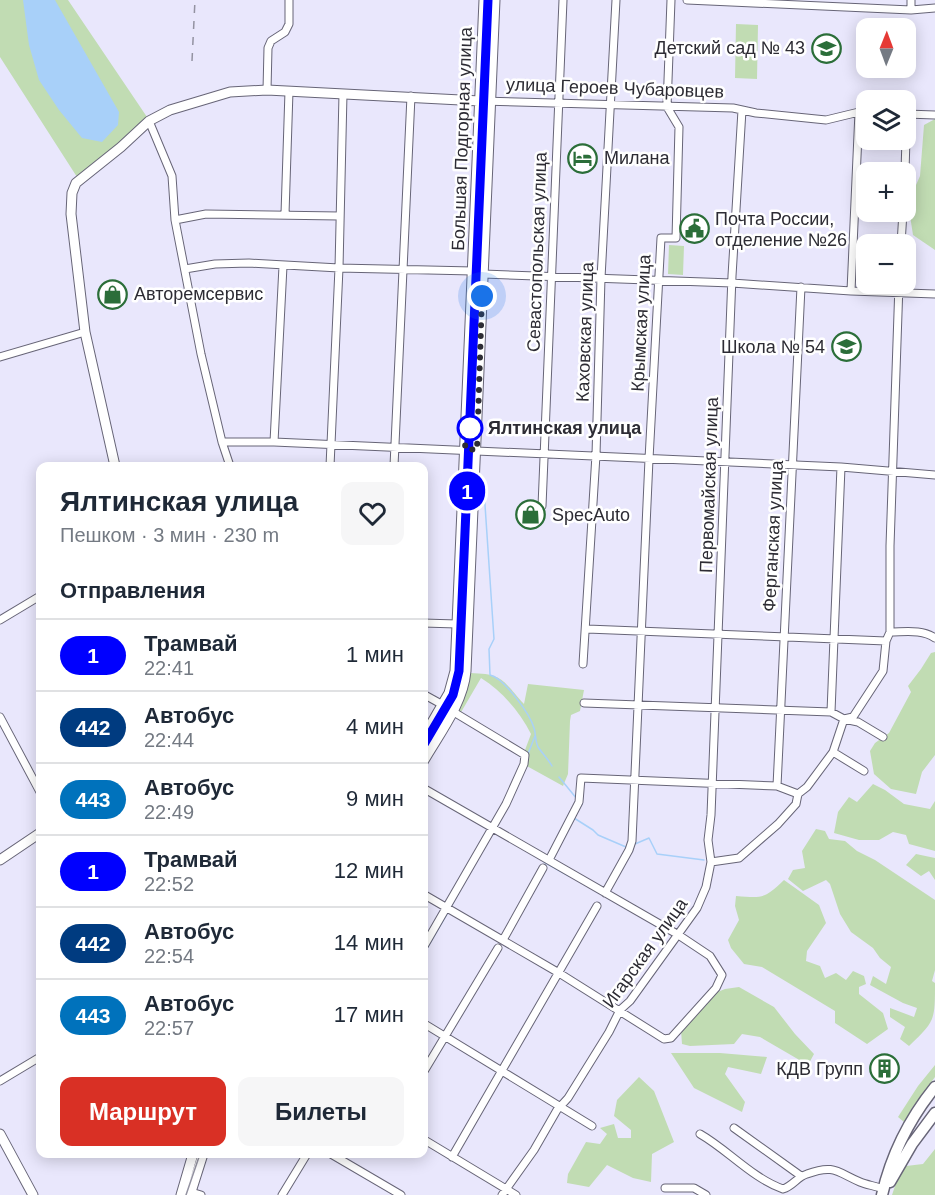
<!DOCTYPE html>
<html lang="ru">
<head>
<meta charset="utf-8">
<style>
  :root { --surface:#fff; --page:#f6f6f7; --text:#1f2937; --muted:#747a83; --line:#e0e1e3; --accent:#d93025 }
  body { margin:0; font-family:Arial,sans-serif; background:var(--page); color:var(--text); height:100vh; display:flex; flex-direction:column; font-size:22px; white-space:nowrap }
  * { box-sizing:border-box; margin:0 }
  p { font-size:20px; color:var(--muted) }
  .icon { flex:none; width:33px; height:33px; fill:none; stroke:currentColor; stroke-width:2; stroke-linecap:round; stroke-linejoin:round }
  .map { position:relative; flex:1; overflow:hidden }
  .sheet { position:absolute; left:36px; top:462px; width:392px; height:696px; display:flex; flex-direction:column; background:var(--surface); border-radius:12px; box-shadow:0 3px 15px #0003 }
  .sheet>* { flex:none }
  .badge { padding:0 12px; border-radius:20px; font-size:21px; line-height:39px }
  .needle { width:39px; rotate:1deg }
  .tools { position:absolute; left:856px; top:18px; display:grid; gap:12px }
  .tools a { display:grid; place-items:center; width:60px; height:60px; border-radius:12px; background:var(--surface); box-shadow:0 3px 15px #0003; font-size:30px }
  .you { position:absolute; width:30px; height:30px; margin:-15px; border:4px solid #fff; border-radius:50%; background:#1a73e8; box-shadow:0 0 0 9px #1a73e833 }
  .map>.badge { position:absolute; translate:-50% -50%; box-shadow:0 0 0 3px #fff }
  h2 { padding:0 24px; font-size:22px; line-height:54px }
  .round { display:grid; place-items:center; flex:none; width:63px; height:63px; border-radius:12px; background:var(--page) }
  .summary { display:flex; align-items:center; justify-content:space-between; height:102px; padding:0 24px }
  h1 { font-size:28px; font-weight:700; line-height:45px }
  .cta { display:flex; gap:12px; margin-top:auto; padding:12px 24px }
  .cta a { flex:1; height:69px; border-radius:12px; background:var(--accent); color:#fff; font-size:24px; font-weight:700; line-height:69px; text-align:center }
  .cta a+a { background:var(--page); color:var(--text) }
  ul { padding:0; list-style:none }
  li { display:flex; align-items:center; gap:18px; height:72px; padding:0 24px; border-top:2px solid var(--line) }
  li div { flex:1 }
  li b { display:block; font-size:22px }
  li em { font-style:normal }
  li .badge { min-width:66px; font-weight:700; text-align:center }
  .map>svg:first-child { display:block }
  .green { fill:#c1dcb3 }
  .water { fill:#a8d0f9 }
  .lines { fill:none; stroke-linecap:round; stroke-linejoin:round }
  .stream { stroke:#a8d0f9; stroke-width:1.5 }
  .street-casing { stroke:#676577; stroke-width:9 }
  .secondary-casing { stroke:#676577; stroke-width:11 }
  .primary-casing { stroke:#676577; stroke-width:13 }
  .street { stroke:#fff; stroke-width:7 }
  .secondary { stroke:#fff; stroke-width:9 }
  .primary { stroke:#fff; stroke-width:10 }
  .tram { stroke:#9392a1; stroke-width:1.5 }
  .rail { stroke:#9392a1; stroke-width:1.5; stroke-dasharray:8 8; stroke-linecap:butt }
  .line-casing { stroke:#fff; stroke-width:14 }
  .line { stroke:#00f; stroke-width:9 }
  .walk { stroke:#2d2c34; stroke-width:6; stroke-dasharray:0 10.8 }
  .stop-dot { fill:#fff; stroke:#00f; stroke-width:3 }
  .labels { text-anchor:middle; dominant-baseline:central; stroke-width:5; stroke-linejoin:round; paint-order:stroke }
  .poi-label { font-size:18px; fill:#2d2c34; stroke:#fff; text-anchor:start }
  .street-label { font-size:18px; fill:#2d2c34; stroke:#fff }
  .stop-label { font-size:18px; font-weight:bold; fill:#2d2c34; stroke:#fff; text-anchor:start }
</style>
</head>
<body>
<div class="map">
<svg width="935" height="1195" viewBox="0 0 935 1195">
  <rect width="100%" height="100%" fill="#e9e7fc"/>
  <path class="green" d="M0,0H68L147,117L119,144L77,177L0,57Z
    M736,24L758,25L757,79L735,78Z
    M935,119V250L913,235L908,203L920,176L924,125Z
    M669,245L684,246L683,275L668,274Z
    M935,652V755L922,772L916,794L891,789L874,774L870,751L875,743L889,733L911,692L908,686L921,669L931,653Z
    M470,673C504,674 502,680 524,704L528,684L584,690L580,711L571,715L570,721L568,774L563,786L525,765V750L531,734C520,712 502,691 481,678L460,714L455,710Z
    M873,784L885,790L904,804L930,809L935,801V851L909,844L906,835L893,832L879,840H859L834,833L838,812L849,797L857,802Z
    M816,829L825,831L829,839L845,841L857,851L875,860L935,900V970L932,981L935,983C935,1021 935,1021 909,1046L900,1039L905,1027L890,1017V1008L914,1017L917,1008L903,1003L870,985L873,976L886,984L891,967L880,958L873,948L851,932L840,914L830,884L826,880L803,891L788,879L793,870L805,868L802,851Z
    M916,854L935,858V880L929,871L921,876L906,865Z
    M784,880L819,905L826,923L807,951L806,961L820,966L825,978L836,973L846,980L853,971L864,976L866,984L859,987V994L883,1013L888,1029L867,1044L835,1023V1011L762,967L744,964L731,948L728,940L739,920L735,906L736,896C763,898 764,899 784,880Z
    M739,987L774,1007L795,1034L814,1054L808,1065L760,1037L742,1034L734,1044L690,1046L682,1044L681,1030L715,993L725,989Z
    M671,1053H720L767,1057L761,1074L728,1067L725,1074L745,1102L742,1112L694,1088Z
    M935,1065V1077L912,1108L904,1122L898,1117L918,1086Z
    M639,1077L654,1091L674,1142L652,1154L651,1182L633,1178L607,1165L589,1187L567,1183L568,1174L586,1142L600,1144L607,1134L600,1128L614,1124L618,1138H631V1130L614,1116L617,1100Z
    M935,1149V1195H892L896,1183L906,1166L923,1164Z"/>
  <path class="water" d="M23,0H55L119,112L118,125L102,142L82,138L59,110L39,80L29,45Z"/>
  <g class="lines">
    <path class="stream" d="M479,483L484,490L494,639L489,649L490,675C504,678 530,714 534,728C536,734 535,741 538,747C542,753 548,759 552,766
      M528,754L535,736
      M559,777L577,799
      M582,804L574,818L593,830L598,835L626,847
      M635,844L649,838L657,854L704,860
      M544,862L569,876
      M452,905L460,890
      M423,955L448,912"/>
    <defs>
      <path id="street" d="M687,0L911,10L935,8
        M911,10V0
        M267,90L268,48L271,41L285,32L289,24V0
        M480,101L733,108L756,113L826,120L859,112H867
        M906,114L935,115
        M149,121L172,176L175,220L201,354L222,442L230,466
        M905,172L906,138
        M285,214L289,91
        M175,220L206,214L339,216
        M901,244L903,212
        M185,269L215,264L249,263L339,268L473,271
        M483,274L732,283L851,291L935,294
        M851,291L859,112
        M0,357L85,332
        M222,442H274L841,467L935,475
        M274,442L283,266
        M330,466L339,268L343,94
        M394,466L411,96
        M542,506L563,0
        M0,620L40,596
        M423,623L457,624
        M587,629L886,641
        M890,632C905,632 922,629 935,638
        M583,664L596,455L601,278L616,0
        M423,694L443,705
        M584,703L831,712L844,719L858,722L883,737
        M831,712L841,467
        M0,717L40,792
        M833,752L864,771
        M777,786L801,287
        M423,788L677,934L710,956L722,975L716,988L671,1038L664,1039L559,973L423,894
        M549,860L579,802L581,778L777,786L798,794
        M711,862L708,840L711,815L732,276L742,110
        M605,893L629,850L632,841L649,459L661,238H676L679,127L667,107L671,0
        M503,940L543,868
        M423,948L506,804L524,764L525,755L452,711
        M423,1023L592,1126
        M423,1073L498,948
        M0,1081L40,1057
        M734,1128L801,1176
        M700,1134C728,1150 752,1178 783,1189C793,1186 797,1177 807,1174C834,1164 837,1172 860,1182C867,1185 876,1186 883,1189
        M423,1139L516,1195
        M331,1154L401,1195
        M452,1157L597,906
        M665,1188H694L706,1195
        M191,1192L201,1195
        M282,1195L307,1154
        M502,1195L534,1150L557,1110L568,1098L609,1032L620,1010L630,1001L697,908L706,887L711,862L739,858L778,824L796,804L798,794L807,787L833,752L844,719L853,717L883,671L886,641L890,632V546L899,284"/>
      <path id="secondary" d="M115,466L85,332L71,214L72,193L76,183L121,147L149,121L170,110L230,92L267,90L480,101
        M423,738L449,693L455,671L484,0
        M423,762C439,734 463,704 466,671L495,0
        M0,860L40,833
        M0,1134L33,1195
        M181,1195L193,1154
        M190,1195L203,1154"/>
      <path id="primary" d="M890,1182L912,1144L935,1113
        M882,1195C891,1156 910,1118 935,1087"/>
    </defs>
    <use href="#street" class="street-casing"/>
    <use href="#secondary" class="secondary-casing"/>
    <use href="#primary" class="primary-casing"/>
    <use href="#street" class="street"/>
    <use href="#secondary" class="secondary"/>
    <use href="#primary" class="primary"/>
    <path class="tram" d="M423,754C438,728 459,701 463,671L491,0
      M186,1195L200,1154"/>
    <path class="rail" d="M192,61L195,0"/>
  </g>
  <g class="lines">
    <defs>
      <path id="line" d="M423,746L453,695L459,671L488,0"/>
    </defs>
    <use href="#line" class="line-casing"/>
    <use href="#line" class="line"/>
    <path class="walk" d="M470,428H466L465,449L477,450L482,296"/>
  </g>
  <defs>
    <symbol id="school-ring" viewBox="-11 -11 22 22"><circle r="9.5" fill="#fff" stroke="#2b6e39" stroke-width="1.5"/><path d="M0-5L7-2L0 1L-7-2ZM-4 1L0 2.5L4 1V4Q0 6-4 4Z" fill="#2b6e39"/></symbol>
    <symbol id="hotel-ring" viewBox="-11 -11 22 22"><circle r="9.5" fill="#fff" stroke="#2b6e39" stroke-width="1.5"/><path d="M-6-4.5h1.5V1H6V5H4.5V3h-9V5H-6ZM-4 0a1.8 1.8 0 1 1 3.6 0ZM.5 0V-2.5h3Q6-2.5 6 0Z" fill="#2b6e39"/></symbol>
    <symbol id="civic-ring" viewBox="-11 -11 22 22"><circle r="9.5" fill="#fff" stroke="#2b6e39" stroke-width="1.5"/><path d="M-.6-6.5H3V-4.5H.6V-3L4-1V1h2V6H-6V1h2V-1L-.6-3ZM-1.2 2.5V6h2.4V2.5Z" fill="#2b6e39"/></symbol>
    <symbol id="shop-ring" viewBox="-11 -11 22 22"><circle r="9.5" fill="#fff" stroke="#2b6e39" stroke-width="1.5"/><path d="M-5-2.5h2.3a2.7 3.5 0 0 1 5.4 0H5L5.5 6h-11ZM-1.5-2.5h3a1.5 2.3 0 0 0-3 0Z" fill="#2b6e39"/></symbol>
    <symbol id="building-ring" viewBox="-11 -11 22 22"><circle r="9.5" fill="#fff" stroke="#2b6e39" stroke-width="1.5"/><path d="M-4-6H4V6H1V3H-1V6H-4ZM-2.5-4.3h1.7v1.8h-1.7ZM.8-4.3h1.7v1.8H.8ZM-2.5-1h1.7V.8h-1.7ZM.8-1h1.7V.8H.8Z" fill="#2b6e39"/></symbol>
  </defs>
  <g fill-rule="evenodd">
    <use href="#school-ring" x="810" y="32" width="33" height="33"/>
    <use href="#hotel-ring" x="566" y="142" width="33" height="33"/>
    <use href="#civic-ring" x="678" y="212" width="33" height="33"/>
    <use href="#shop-ring" x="96" y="278" width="33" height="33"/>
    <use href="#school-ring" x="830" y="330" width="33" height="33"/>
    <use href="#shop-ring" x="514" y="498" width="33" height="33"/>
    <use href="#building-ring" x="868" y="1052" width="33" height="33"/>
  </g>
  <circle class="stop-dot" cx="470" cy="428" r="12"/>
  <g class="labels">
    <g class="poi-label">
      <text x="805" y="48" text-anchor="end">Детский сад № 43</text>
      <text x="604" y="158">Милана</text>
      <text x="715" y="219">Почта России,<tspan x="715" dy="21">отделение №26</tspan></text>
      <text x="134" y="294">Авторемсервис</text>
      <text x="825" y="347" text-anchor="end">Школа № 54</text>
      <text x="552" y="515">SpecAuto</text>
      <text x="863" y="1069" text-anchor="end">КДВ Групп</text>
    </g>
    <g class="street-label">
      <text transform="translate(615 88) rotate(2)">улица Героев Чубаровцев</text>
      <text transform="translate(462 139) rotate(-88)">Большая Подгорная улица</text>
      <text transform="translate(537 252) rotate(-88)">Севастопольская улица</text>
      <text transform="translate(641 323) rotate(-87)">Крымская улица</text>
      <text transform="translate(585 332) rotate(-88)">Каховская улица</text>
      <text transform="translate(709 485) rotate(-88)">Первомайская улица</text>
      <text transform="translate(773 536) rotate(-87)">Ферганская улица</text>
      <text transform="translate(645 953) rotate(-54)">Игарская улица</text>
    </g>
    <g class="stop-label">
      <text x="488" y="428">Ялтинская улица</text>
    </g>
  </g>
</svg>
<div class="tools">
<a><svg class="needle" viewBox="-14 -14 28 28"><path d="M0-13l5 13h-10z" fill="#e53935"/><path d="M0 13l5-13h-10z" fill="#747a83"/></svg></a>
<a><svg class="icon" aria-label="layers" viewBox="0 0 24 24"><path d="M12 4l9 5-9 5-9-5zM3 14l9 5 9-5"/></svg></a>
<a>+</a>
<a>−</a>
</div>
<div class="you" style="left:482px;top:296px"></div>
<b class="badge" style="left:467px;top:491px;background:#00f;color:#fff">1</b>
<section class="sheet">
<div class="summary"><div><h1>Ялтинская улица</h1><p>Пешком · 3 мин · 230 m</p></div><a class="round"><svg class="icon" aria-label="heart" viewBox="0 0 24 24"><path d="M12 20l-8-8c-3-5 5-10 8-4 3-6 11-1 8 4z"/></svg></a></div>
<h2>Отправления</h2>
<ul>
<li><span class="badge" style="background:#00f;color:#fff">1</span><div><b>Трамвай</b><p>22:41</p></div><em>1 мин</em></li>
<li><span class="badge" style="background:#003b80;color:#fff">442</span><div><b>Автобус</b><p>22:44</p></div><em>4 мин</em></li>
<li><span class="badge" style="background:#0072bc;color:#fff">443</span><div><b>Автобус</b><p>22:49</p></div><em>9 мин</em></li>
<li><span class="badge" style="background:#00f;color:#fff">1</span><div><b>Трамвай</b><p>22:52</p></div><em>12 мин</em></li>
<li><span class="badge" style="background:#003b80;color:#fff">442</span><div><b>Автобус</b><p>22:54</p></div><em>14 мин</em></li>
<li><span class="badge" style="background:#0072bc;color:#fff">443</span><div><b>Автобус</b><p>22:57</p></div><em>17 мин</em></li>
</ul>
<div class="cta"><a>Маршрут</a><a>Билеты</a></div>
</section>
</div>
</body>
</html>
